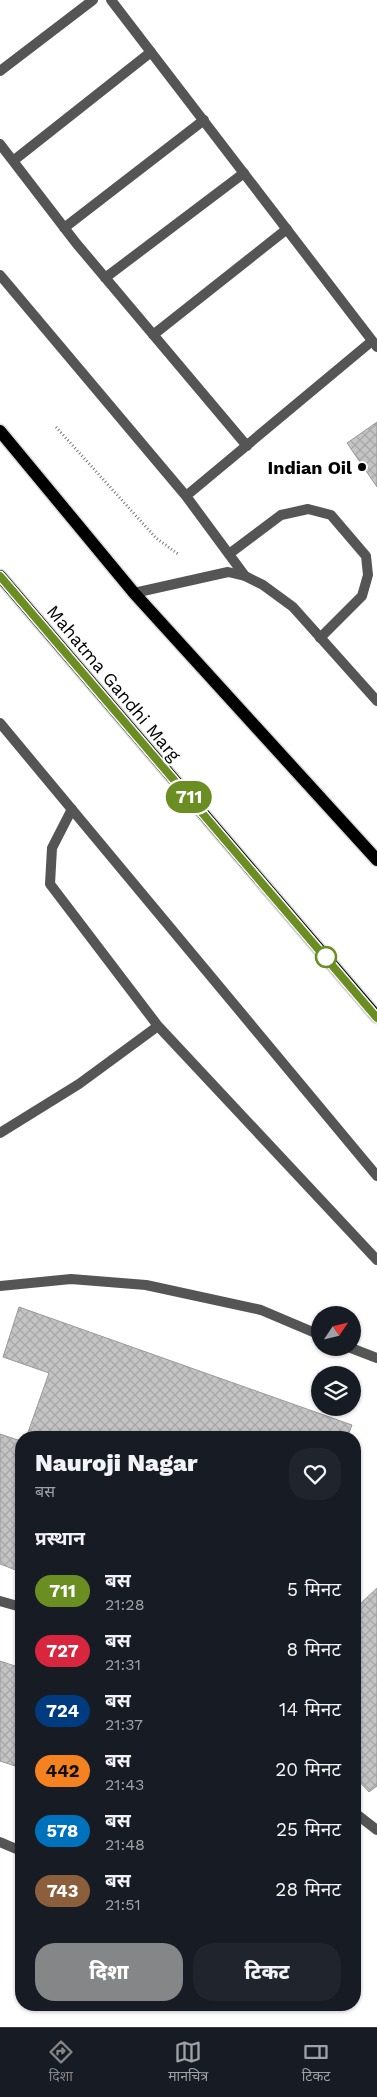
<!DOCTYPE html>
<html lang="hi">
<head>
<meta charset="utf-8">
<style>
  :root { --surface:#171b24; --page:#20242c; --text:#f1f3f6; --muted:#9ea1a6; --line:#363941; --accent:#858687 }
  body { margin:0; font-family:"Work Sans","Noto Sans Devanagari",sans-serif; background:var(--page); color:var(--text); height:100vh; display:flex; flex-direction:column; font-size:19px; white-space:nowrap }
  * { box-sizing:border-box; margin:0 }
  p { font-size:16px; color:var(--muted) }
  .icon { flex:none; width:28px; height:28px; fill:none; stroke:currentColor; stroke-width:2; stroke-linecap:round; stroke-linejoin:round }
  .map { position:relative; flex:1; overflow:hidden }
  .details { position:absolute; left:15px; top:1431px; width:346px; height:580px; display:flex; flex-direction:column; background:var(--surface); border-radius:20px; box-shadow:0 1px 4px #0004 }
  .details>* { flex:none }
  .badge { padding:0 10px; border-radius:16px; font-size:18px; line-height:32px }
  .needle { width:32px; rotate:55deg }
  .buttons { position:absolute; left:311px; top:1306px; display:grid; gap:10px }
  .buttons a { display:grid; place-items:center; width:50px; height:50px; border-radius:50%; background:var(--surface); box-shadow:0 1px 4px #0004; font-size:25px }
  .map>.badge { position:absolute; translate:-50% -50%; box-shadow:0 0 0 2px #fff }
  h2 { padding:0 20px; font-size:19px; line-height:45px }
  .round { display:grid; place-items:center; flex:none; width:52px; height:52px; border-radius:20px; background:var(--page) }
  .head { display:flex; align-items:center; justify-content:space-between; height:85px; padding:0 20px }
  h1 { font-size:24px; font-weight:800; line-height:38px }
  .cta { display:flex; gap:10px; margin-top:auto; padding:10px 20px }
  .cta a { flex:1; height:58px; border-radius:20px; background:var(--accent); color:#fff; font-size:20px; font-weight:800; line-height:58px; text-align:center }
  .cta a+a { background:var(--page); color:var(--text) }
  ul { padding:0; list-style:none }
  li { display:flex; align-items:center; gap:15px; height:60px; padding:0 20px }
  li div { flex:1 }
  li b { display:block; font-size:19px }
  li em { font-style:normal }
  li .badge { min-width:55px; font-weight:700; text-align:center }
  .dock { display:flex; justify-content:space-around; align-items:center; height:70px; border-top:1px solid var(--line); background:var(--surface); font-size:14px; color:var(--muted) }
  .dock a { display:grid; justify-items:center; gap:2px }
  .dock .selected { color:var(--accent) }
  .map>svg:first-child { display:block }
  .building { fill:url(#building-cross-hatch); stroke:#999 }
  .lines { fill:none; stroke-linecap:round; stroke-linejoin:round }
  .primary-casing { stroke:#dbdbdb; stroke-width:15 }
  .path { stroke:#777; stroke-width:3; stroke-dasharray:1 2.5; stroke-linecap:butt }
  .lane { stroke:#555; stroke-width:10 }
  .street { stroke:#555; stroke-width:10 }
  .primary { stroke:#000; stroke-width:12 }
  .line-casing { stroke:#fff; stroke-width:11 }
  .line { stroke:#6b8e23; stroke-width:8 }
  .poi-dot { fill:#000; stroke:#fff; stroke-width:2 }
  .stop-dot { fill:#fff; stroke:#6b8e23; stroke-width:2.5 }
  .labels { text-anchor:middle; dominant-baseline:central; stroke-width:4.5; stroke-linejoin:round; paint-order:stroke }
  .poi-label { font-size:18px; font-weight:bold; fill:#000; stroke:#fff; text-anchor:end }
  .street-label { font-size:18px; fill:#000; stroke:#fff }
</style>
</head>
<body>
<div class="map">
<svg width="377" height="2027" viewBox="0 0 377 2027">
  <defs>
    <pattern id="building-cross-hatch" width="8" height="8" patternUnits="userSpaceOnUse" patternTransform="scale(1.25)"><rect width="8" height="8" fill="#c4c4c4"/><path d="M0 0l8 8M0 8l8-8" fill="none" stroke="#a7a7a7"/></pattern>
  </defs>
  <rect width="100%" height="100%" fill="#fff"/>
  <path class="building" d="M377,422V487L347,443Z
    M19,1307L352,1425L347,1438H26L49,1373L3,1357Z
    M0,1434L21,1441V1572L0,1564Z
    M377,1588V1786L369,1792L355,1777V1598L360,1604Z
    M0,1661L21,1668V1768L0,1761Z"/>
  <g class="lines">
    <defs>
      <path id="primary" d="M0,431L134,593L377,860
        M0,576L377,1017"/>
    </defs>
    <use href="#primary" class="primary-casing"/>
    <path class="path" d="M56,427L156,538L178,554"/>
    <path class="lane" d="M0,71L93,0
      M0,144L76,243L247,446
      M13,161L151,52
      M64,228L204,120
      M0,275L186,496L372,341
      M105,278L244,173
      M153,335L287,229
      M186,496L245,576
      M229,554L281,515L308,509L331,515L366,556L368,575L362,596L320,638
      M0,723L377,1176
      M72,809L52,848L50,884L158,1026L377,1260
      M0,1133L79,1084L158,1026
      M0,1286L71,1279L146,1285L261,1310L320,1335
      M351,1348L377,1358
      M0,1601L21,1607
      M355,1813L377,1830
      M0,1842L21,1851"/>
    <path class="street" d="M111,0L377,347
      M134,593L228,572L245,576L263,585L293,607L377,701"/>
    <use href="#primary" class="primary"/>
  </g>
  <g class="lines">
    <defs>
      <path id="line" d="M0,576L377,1018"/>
    </defs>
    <use href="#line" class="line-casing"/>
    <use href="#line" class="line"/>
  </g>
  <circle class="poi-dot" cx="362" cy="467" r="5"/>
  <circle class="stop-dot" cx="326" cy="957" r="10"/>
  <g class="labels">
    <g class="poi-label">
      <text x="352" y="467">Indian Oil</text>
    </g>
    <g class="street-label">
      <text transform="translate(114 683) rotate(50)">Mahatma Gandhi Marg</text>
    </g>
  </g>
</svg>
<div class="buttons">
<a><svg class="needle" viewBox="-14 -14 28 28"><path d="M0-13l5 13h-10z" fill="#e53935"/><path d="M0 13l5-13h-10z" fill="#9ea1a6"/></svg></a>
<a><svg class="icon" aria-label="layers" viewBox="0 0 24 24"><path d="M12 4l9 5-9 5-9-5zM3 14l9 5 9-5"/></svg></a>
</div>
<b class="badge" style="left:189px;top:797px;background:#6b8e23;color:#fff">711</b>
<section class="details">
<div class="head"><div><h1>Nauroji Nagar</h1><p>बस</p></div><a class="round"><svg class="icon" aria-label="heart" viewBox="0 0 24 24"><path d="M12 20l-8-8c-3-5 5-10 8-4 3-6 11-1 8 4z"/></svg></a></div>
<h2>प्रस्थान</h2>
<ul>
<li><span class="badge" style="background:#6b8e23;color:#fff">711</span><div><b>बस</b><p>21:28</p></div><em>5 मिनट</em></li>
<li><span class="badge" style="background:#d7263d;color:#fff">727</span><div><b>बस</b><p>21:31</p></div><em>8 मिनट</em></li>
<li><span class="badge" style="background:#003b80;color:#fff">724</span><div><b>बस</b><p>21:37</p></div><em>14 मिनट</em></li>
<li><span class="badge" style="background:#f58220;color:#111">442</span><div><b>बस</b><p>21:43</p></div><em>20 मिनट</em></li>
<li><span class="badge" style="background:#0072bc;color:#fff">578</span><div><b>बस</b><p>21:48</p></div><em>25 मिनट</em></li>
<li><span class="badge" style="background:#8b5e3c;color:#fff">743</span><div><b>बस</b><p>21:51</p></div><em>28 मिनट</em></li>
</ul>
<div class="cta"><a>दिशा</a><a>टिकट</a></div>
</section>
</div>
<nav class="dock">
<a class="selected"><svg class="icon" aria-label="directions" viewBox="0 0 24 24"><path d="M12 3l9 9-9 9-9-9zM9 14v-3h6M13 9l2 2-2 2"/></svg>दिशा</a>
<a><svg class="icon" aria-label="map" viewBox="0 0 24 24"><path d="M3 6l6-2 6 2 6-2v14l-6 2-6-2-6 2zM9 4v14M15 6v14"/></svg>मानचित्र</a>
<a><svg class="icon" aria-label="tickets" viewBox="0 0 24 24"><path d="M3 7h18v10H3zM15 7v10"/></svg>टिकट</a>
</nav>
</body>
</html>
